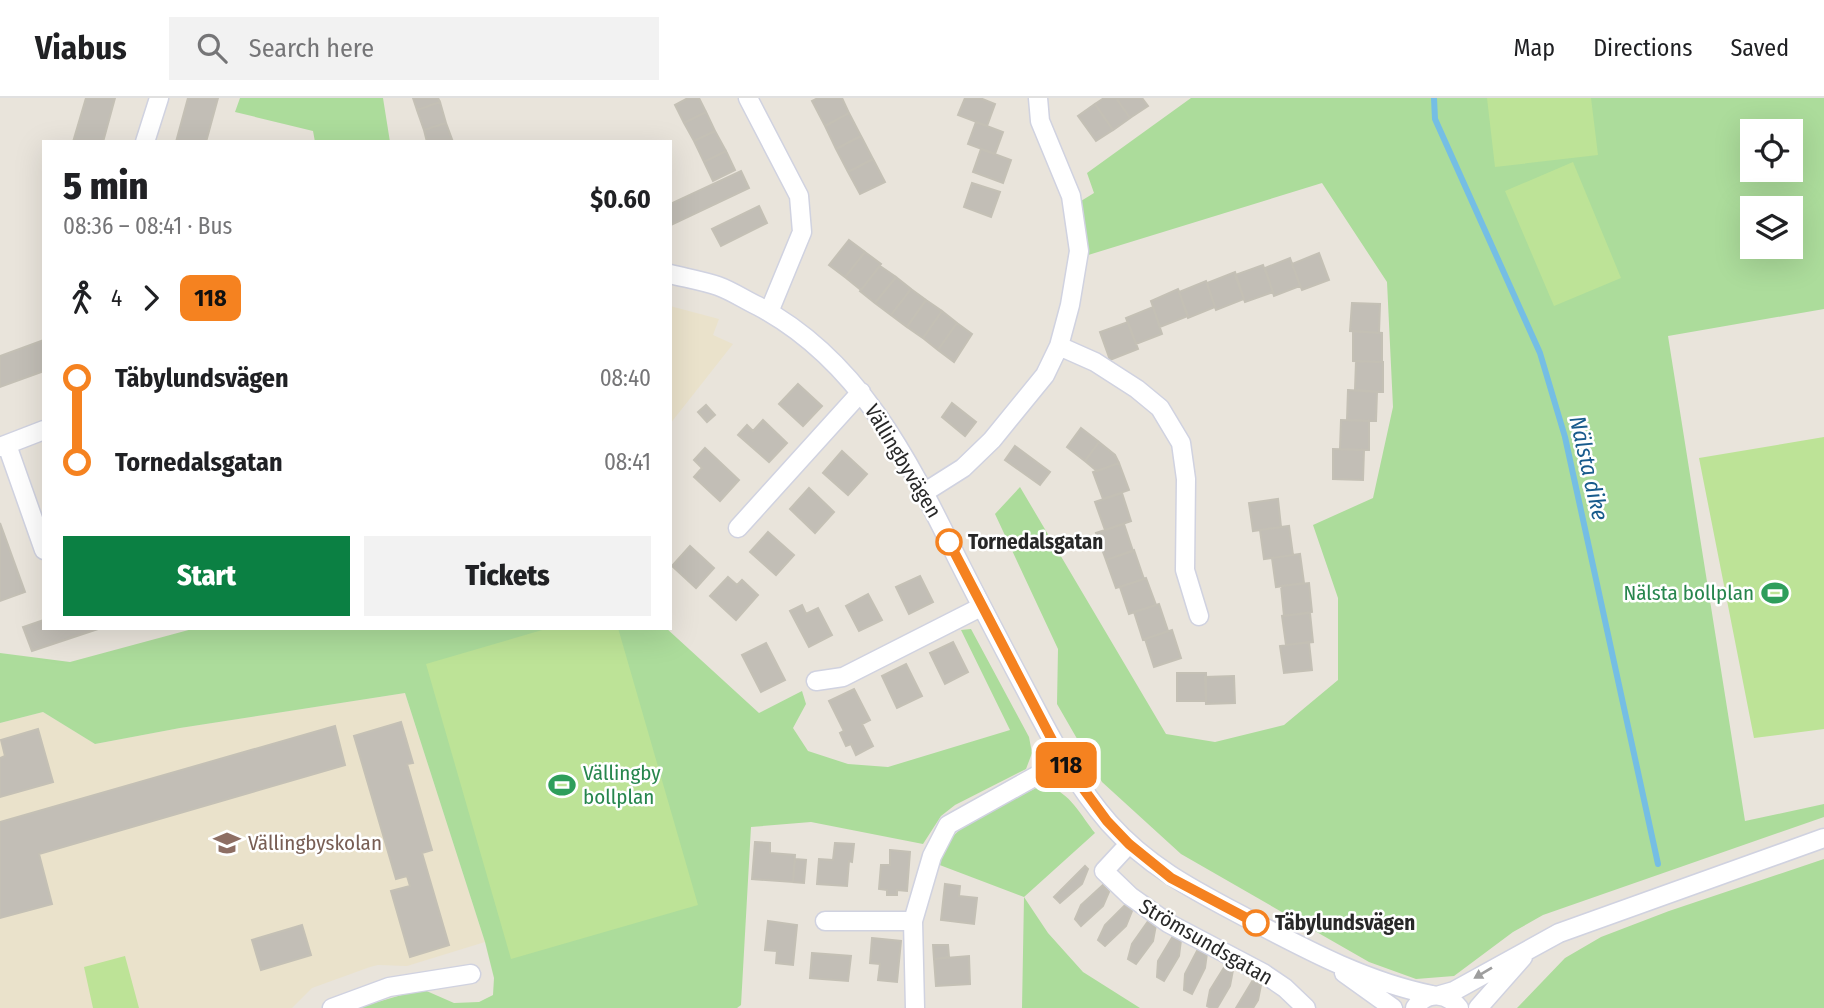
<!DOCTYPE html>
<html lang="en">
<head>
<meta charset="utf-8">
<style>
  :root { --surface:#fff; --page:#f2f2f2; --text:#202124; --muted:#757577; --line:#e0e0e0; --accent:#0b8043 }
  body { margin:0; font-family:"Fira Sans Condensed",sans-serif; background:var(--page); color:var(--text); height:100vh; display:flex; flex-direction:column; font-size:26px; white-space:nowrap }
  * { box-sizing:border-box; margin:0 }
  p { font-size:23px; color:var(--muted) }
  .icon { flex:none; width:38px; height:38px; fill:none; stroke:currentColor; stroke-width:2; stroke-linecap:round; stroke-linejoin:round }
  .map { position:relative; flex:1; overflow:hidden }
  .sheet { position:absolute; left:42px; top:42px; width:630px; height:490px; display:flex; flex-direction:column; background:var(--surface); border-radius:0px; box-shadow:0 7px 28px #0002 }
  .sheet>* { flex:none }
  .badge { padding:0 14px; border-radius:10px; font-size:24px; line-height:46px }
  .buttons { position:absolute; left:1740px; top:21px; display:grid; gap:14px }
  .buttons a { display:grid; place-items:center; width:63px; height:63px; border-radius:0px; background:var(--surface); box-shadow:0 7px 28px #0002; font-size:35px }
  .map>.badge { position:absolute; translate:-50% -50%; box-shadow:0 0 0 4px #fff }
  .legs { display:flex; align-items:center; gap:10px; height:77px; padding:0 21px; font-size:23px }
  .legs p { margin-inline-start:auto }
  .headline { display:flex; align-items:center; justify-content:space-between; height:119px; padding:0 21px }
  h1 { font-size:38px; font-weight:800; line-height:52px }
  .primary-button { display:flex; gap:14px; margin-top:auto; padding:14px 21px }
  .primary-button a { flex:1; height:80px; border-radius:0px; background:var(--accent); color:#fff; font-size:28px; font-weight:800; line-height:80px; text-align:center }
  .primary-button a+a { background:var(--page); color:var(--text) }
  ul { padding:0 21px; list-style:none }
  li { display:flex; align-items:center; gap:24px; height:84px; font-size:26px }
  li i { display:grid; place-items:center; width:10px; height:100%; margin:0 9px; background:currentColor }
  li i::after { content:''; width:18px; height:18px; margin:-9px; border:5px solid; border-radius:50%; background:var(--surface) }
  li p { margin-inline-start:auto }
  li:first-child i { background:linear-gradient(#0000 50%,currentColor 0) }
  li:last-child i { background:linear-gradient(currentColor 50%,#0000 0) }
  header { display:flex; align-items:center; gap:42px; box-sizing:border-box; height:98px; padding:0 35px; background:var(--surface); border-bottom:2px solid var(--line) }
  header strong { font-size:33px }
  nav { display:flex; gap:38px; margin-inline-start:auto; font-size:24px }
  .search { width:490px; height:63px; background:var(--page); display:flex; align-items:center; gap:18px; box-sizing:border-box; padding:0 24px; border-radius:0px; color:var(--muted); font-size:26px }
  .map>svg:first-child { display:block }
  .education { fill:#eae2cb }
  .green { fill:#acdc9b; fill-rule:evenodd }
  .pitch { fill:#bde397 }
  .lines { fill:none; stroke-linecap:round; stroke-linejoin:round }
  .stream { stroke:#75bee4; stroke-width:6 }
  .building { fill:#c2beb6; stroke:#c4c0b5; stroke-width:2 }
  .street-casing { stroke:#d0d2e0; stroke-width:21 }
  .street { stroke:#fff; stroke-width:18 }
  .oneway { fill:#9e9e9e }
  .line-1-casing { stroke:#fff; stroke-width:16 }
  .line-1 { stroke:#f58220; stroke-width:10 }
  .stop-1-dot { fill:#fff; stroke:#f58220; stroke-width:3.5 }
  .labels { text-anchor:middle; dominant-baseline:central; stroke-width:5; stroke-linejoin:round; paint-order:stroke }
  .street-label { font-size:21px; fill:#282828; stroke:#fff }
  .stop-label { font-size:21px; font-weight:bold; fill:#282828; stroke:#fff; text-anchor:start }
  .leisure-label { font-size:21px; fill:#27864d; stroke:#fff; text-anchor:end }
  .education-label { font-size:21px; fill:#785e54; stroke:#fff; text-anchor:start }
  .water-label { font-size:23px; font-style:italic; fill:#185b8c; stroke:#fff }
</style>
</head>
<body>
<header>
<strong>Viabus</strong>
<div class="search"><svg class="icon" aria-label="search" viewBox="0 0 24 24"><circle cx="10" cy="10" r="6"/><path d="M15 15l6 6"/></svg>Search here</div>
<nav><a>Map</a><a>Directions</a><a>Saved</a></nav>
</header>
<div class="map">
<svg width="1824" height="910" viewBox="0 0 1824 910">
  <rect width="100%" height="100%" fill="#e9e4db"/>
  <path class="education" d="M670,208L719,221L713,237L733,246L670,326Z
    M405,595L485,844L407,868L378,867L370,869L312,890L292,910H0V625L43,614L95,646L180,630Z"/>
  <path class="green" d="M240,0H383L390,44H315L313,33L235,14Z
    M1191,0H1824V211L1668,238L1745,723L1824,706V719L1543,817L1513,834L1454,878L1416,881L1369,864L1181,756L1102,684L1057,606L1058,551L995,416L1020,389L1166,636L1215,644L1284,627L1338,582V500L1313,427L1373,400L1393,309L1387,184L1322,85L1085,158L1086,136L1081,103L1094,95L1087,75ZM1752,33H1790V72H1752ZM1752,110H1790V149H1752Z
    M196,530H666L759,615L802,593L806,606L793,630L808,653L848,666L888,669L1010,632L961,532L971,531L1029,639L1032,655L1026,671L955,707L941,718L923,746L811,724L751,729L741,907L737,910H357L422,891L454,905L479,904L493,897L494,880L485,844L405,595L180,630L95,646L43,614L0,625V555L70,564Z
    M1048,689C1069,693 1082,719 1095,735L1024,799L1048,835L1083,874L1140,910H1022L1024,799L937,766L952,739L967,725L1036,690Z
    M1824,761V910H1517L1565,860L1601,839L1669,813Z"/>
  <path class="pitch" d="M1487,0H1591L1598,57L1495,69Z
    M1573,64L1621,180L1554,208L1505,93Z
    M1824,339V631L1754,640L1699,360Z
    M549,530H618L698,807L511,861L426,566Z
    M125,858L139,910H93L84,869Z"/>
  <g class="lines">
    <path class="stream" d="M1434,0L1435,21L1540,255L1565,339L1658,766"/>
  </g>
  <path class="building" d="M86,0H115L103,44H73Z
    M188,0H218L206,44H176Z
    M413,0H438L440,4L417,12Z
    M688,0H699L706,14L684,25L675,7Z
    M818,0H842L849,15L825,28L812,3Z
    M965,0H980L995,6L987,28L958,17Z
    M1104,0H1116L1130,20L1113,32L1095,6Z
    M1116,0H1142L1148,8L1130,20Z
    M440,4L446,25L424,32L417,12Z
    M1095,6L1113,32L1096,43L1078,18Z
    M706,14L715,33L694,43L684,25Z
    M849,15L861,38L836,51L825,28Z
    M976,24L1003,34L995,56L968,46Z
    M446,25L453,44H427L424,32Z
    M715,33L726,53L704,64L694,43Z
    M861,38L873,61L848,74L836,51Z
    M981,51L1011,62L1003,85L973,74Z
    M726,53L735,72L713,83L704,64Z
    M873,61L885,84L860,96L848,74Z
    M741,73L749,90L671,127L670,106Z
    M972,85L1000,94L991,119L964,109Z
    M759,108L767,125L721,148L712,131Z
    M849,142L865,154L845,179L829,167Z
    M865,154L881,166L861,192L845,179Z
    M1319,155L1329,182L1302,192L1292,166Z
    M1290,160L1300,188L1274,198L1265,170Z
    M1263,167L1273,194L1245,204L1235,177Z
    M880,168L896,179L875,205L860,193Z
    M1235,174L1244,201L1216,212L1207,185Z
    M896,179L911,191L891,217L875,205Z
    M1206,183L1215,209L1188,220L1179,194Z
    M911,191L926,202L907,229L891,217Z
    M1178,191L1188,218L1160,229L1151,203Z
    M926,202L942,213L923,240L907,229Z
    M1352,205L1380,206L1379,235L1350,233Z
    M1153,209L1162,236L1136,246L1126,220Z
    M942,213L957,225L938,252L923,240Z
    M1128,224L1138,251L1110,262L1100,234Z
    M957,225L972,236L954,264L938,252Z
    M1353,233L1382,235V264L1353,263Z
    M44,242V273L0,289V258Z
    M1356,263L1383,264V294L1355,292Z
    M798,286L822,308L803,328L779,306Z
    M1348,292L1377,294L1376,323L1347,322Z
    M952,305L976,324L965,338L942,319Z
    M706,307L715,317L707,324L698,314Z
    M763,322L787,345L769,364L738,337L747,327L753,333Z
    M1341,322L1369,323V352L1340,351Z
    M1081,330L1099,344L1085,363L1067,349Z
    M1099,344L1115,357L1119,365L1097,373L1085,363Z
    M1015,348L1050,374L1040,387L1005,362Z
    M705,350L739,382L720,403L694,379L702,370L694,362Z
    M1333,351L1364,352L1363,382L1333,381Z
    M842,353L867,376L848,397L823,375Z
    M1119,365L1129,392L1103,401L1093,374Z
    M809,390L834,414L815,435L790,411Z
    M1122,395L1131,423L1105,432L1095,404Z
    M1278,401L1281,429L1253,433L1249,405Z
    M0,425L25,494L0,503Z
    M1124,426L1133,453L1106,462L1096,435Z
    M1289,428L1293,457L1264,461L1260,432Z
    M768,434L794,457L776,477L750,454Z
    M690,448L714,470L696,490L672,468Z
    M1134,452L1144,481L1116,490L1106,462Z
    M1300,456L1304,485L1276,489L1272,460Z
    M920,478L933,504L909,516L896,489Z
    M728,479L737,487L742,482L758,497L736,522L710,498Z
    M1146,480L1156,507L1129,516L1120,489Z
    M1309,485L1312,514L1284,518L1281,488Z
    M868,496L882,522L859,533L846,508Z
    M1159,506L1168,533L1143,542L1134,514Z
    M802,507L806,516L818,510L832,537L809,549L790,513Z
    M1310,515L1313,544L1286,547L1282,518Z
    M44,522V530H101L32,553L23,529Z
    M1172,532L1181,560L1154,569L1145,541Z
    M953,544L968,574L945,586L930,555Z
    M1309,544L1312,572L1284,575L1280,548Z
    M766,545L785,582L761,594L742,557Z
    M906,566L922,598L897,610L882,578Z
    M1177,575H1206V603H1177Z
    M1234,578L1235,605L1206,606L1205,579Z
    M854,591L870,622L862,626L873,648L856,657L851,646L846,648L840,635L844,633L829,603Z
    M401,624L413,665L407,666L432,752L422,755L449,847L410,859L391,793L410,788L407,778L396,781L354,638Z
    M335,628L345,667L39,756L52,806L0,820V724Z
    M38,631L53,684L0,699V660L5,658L1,642Z
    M755,744L770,745V755L795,757L793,784L752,781Z
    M835,745L854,746L852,764L849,763L847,788L817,786L819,761L833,762Z
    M890,752L910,754L907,793L897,792V797H887V792L879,791L881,767H890Z
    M795,761L806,762L804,785L793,784Z
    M1085,768L1088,771L1082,786L1060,805L1054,799Z
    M945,786L960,788L959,798L977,800L974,826L941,822Z
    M1103,787L1109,794L1103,808L1081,828L1075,821L1081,807Z
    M1125,807L1132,813L1126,828L1105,848L1098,842L1105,827Z
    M1149,822L1156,827L1153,843L1136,866L1128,861L1132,846Z
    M768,823L797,827L793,867L776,865L777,853L765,852Z
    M302,827L311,857L261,872L252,842Z
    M1173,838L1181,842L1179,858L1164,883L1157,879L1158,863Z
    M872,840L901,843L897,884L878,882L880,866L870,865Z
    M933,847H948L949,859L934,861Z
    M1198,851L1207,855L1205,870L1192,896L1184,892L1185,876Z
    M812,855L851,858L848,883L810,880Z
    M969,858L970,886L936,888L934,861Z
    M1225,868L1233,872L1230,888L1217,910H1211L1207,908L1210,892Z
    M1253,882L1261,887L1258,902L1253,910H1236Z"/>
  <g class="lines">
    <defs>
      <path id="street" d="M748,0L799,98L802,134L769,214
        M145,44L159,0
        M670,176C686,180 703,183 718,188C732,193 745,202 758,208C858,261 908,360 956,458C980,506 1005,553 1030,600C1053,644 1076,687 1109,725C1151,772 1200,795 1254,824C1311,854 1368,884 1432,897
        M1059,248L1095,264L1137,291L1160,310L1181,345L1186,381L1185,472L1199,518
        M7,347L44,452
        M0,349L44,332
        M925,394L963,370L992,342L1045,277L1059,248L1070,207L1079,153L1071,98L1040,23L1038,0
        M738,430L861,294
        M816,583L843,579L981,509
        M1129,746L1104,773L1130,798L1168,825L1263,875L1285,890L1306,910
        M825,823H913
        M1344,875L1393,910
        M1440,897L1454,893L1559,835L1824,740
        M332,910L389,889L471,876
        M915,910L913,823L932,758L948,727L1063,663
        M1415,910C1426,893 1447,894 1459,910
        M1478,910L1523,859"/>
    </defs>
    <use href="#street" class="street-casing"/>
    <use href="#street" class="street"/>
  </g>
  <defs><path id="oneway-solid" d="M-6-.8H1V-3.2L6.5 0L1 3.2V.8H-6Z" transform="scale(1.75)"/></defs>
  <use class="oneway" href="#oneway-solid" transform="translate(1483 875) rotate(149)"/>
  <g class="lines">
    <defs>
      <path id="line-1" d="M949,444L1063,663L1107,723L1129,746L1171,780L1256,825"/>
    </defs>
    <use href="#line-1" class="line-1-casing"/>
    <use href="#line-1" class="line-1"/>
  </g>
  <defs>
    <symbol id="stadium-bare" viewBox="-9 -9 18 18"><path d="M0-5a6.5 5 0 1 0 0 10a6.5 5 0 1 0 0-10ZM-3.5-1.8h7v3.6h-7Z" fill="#2e9e5b" stroke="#fff" stroke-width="2.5" paint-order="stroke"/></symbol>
    <symbol id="school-bare" viewBox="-9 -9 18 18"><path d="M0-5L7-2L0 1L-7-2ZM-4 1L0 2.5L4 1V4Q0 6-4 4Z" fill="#8d6e63" stroke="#fff" stroke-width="2.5" paint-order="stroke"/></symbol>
  </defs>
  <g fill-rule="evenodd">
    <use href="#stadium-bare" x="1756" y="476" width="38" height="38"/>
    <use href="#stadium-bare" x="543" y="668" width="38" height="38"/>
    <use href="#school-bare" x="208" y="726" width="38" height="38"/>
  </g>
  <g class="stop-1-dot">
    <circle cx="949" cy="444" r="12"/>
    <circle cx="1256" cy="825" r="12"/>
  </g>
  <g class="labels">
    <g class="street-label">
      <text transform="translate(903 363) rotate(59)">Vällingbyvägen</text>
      <text transform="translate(1206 844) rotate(30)">Strömsundsgatan</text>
    </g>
    <g class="stop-label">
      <text x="968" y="444">Tornedalsgatan</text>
      <text x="1275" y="825">Täbylundsvägen</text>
    </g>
    <g class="leisure-label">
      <text x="1754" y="495">Nälsta bollplan</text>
      <text x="583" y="675" text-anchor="start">Vällingby<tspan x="583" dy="24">bollplan</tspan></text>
    </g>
    <g class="education-label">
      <text x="248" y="745">Vällingbyskolan</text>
    </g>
    <g class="water-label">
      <text transform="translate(1589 370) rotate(77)">Nälsta dike</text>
    </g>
  </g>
</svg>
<div class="buttons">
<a><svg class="icon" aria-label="locate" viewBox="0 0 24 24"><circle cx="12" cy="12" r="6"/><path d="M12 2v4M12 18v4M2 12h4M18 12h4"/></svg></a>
<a><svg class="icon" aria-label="layers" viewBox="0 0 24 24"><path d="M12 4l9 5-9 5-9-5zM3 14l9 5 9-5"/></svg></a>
</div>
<b class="badge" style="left:1066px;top:667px;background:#f58220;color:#111">118</b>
<section class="sheet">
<div class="headline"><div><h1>5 min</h1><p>08:36 – 08:41 · Bus</p></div><b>$0.60</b></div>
<div class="legs"><svg class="icon" aria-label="walk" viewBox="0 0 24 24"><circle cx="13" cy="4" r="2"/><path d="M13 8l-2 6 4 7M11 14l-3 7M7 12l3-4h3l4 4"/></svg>4<svg class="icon" aria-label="forward" viewBox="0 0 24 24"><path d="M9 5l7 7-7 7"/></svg><b class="badge" style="background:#f58220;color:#111">118</b></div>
<ul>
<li><i style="color:#f58220"></i><b>Täbylundsvägen</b><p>08:40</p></li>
<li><i style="color:#f58220"></i><b>Tornedalsgatan</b><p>08:41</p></li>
</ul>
<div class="primary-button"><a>Start</a><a>Tickets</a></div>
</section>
</div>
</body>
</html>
